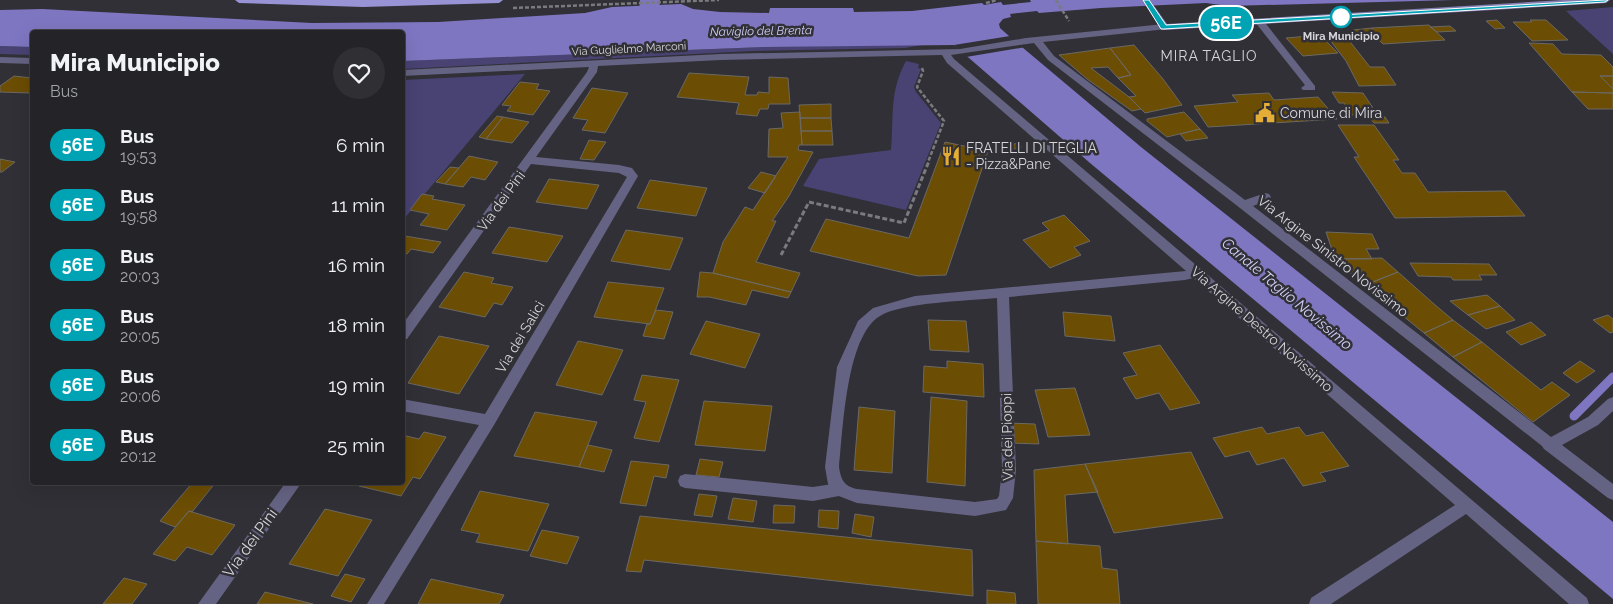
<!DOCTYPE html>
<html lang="it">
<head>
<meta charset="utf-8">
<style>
  :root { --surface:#242428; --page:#303034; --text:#f1f3f6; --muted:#a3a4a8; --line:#414145 }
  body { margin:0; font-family:Raleway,sans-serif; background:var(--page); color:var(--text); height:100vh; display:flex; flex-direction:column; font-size:19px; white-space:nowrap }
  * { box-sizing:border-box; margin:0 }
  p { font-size:16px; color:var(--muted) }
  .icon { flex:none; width:28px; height:28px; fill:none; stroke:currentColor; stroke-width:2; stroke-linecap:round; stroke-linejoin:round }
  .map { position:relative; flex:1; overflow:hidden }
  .drawer { position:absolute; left:30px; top:30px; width:375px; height:455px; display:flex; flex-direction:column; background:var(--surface); border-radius:5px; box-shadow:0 5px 20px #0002,0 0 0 1px var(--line) }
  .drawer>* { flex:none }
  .badge { padding:0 10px; border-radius:16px; font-size:18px; line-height:32px }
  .map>.badge { position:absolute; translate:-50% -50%; box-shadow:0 0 0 2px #fff }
  .round { display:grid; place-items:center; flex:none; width:52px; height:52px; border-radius:26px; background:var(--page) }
  .summary { display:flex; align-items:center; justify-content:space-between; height:85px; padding:0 20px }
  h1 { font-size:24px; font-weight:800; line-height:38px }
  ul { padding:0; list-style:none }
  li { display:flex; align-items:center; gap:15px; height:60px; padding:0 20px }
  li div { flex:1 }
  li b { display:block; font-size:19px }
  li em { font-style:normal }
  li .badge { min-width:55px; font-weight:700; text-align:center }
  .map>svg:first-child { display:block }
  .green { fill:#484373 }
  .water { fill:#7e76c1 }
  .pier { fill:#303036 }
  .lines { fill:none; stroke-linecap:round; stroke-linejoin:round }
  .stream { stroke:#7e76c1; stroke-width:9 }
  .canal { fill:#7e76c1; fill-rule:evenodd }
  .building { fill:#6b4d03; stroke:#6c6963 }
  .path-far1 { stroke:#7a7a7f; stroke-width:2.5; stroke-dasharray:4 2; stroke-linecap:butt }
  .path { stroke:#7a7a7f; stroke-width:3; stroke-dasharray:5 2.5; stroke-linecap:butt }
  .lane { fill:#656383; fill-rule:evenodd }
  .street { fill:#656383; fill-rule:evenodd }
  .secondary { fill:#827eb1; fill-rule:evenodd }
  .primary { fill:#9893d4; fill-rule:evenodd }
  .line { fill:#00a3b4; stroke:#fff }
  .stop-dot { fill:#fff; stroke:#00a3b4; stroke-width:2.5 }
  .labels { text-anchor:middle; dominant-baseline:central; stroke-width:5; stroke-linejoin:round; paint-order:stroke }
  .far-stop-label { font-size:11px; font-weight:bold; fill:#d6d6da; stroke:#303036 }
  .far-street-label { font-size:11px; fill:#d6d6da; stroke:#303036 }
  .far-water-label { font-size:12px; font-style:italic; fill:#d0cef7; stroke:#303036 }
  .far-quarter-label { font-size:14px; letter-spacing:1px; fill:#d6d6da; stroke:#303036 }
  .poi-label { font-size:14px; fill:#d6d6da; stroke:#303036; text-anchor:start }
  .street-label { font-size:14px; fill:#d6d6da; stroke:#303036 }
  .water-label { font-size:15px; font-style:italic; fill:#d0cef7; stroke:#303036 }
  .near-street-label { font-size:16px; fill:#d6d6da; stroke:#303036 }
</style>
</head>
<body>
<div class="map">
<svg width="1613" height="604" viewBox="0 0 1613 604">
  <rect width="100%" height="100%" fill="#303036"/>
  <path class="green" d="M1613,7V54L1566,11Z
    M860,45H922L905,48L753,51L403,69L402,61L765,47Z
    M0,46L32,47V55L0,54Z
    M906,61L919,64L918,68L921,69L914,87L916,92L941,123L906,210L803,186L819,159L891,150C894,116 889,92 906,61Z
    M525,74L403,220V80Z"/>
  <path class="water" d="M1030,0H1454L1228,6L1206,3L1101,8L1039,13L1037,11L1010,14L1011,17L1003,19L999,24L1000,28L1009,36L1141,147L1613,522V599L1090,163L954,45L765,47L403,61L402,32H32V47L0,46V10L42,9L312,23L438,22L585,13L612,7L681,4L693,9L720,12L769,13L770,8H853L854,12L912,11L982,3L984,5L1001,2L1003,5L1031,2Z"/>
  <path class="pier" d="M1010,36L1026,47L966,57L954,45Z"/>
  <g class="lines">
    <path class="stream" d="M1574,416L1613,377"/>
    <path class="canal" d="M640,0H660L657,34L654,38L647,40L640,38L637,34Z"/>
  </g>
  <path class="building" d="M1497,20L1505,28L1495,29L1486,21Z
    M1530,20H1546L1568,40L1532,41L1513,22H1532Z
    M1429,25L1445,40L1383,44L1375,36L1372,28Z
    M1450,26L1456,31L1437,32L1430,27Z
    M1372,28L1375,36L1359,37L1353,30Z
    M1344,34L1370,67H1384L1396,85L1359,86L1346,61L1326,35Z
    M1320,35L1338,53L1303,56L1286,38Z
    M1529,43L1553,44L1562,54L1601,55L1613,67V76H1600L1613,89V93L1572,92Z
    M1134,45L1163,79L1182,105L1145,113L1129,97L1136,96L1118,78L1131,75L1110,48Z
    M1110,48L1131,75L1118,78L1108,67L1091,68L1129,97L1141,109L1132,111L1087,79L1059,55Z
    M689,73L749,77L745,95H757L758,92L769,93V77L788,78L790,104H769L768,109H760L757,116L736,114L739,103L677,97Z
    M14,76L32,78V90L30,93L0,92V86Z
    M1600,76H1613V89Z
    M520,82L539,84L536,89L550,91L533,115L507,111L511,106L502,105Z
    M592,88L628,93L605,133L582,130L588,120L573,118Z
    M1332,92L1363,93L1373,108H1369L1374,115H1351L1344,103H1339Z
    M1572,92L1613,93V109H1588Z
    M1269,93L1274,100L1318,97L1337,119L1208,127L1194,106L1238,102L1232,95Z
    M831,104V118H800L799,105Z
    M800,112L802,145H799L798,150L813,152L789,196L772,221H776L756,262L800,273L791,292L713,273L723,242L745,207L753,210L788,157H768L769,129L783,128L781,113Z
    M1184,112L1200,129L1167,137L1147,121V119Z
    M497,116L503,117L486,139L479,137Z
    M503,117L529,122L512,143L486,139Z
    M1369,117H1385L1389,123H1374Z
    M800,118H831L832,131H801Z
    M1338,125H1374L1399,160H1393L1402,173H1415L1428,192L1505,191L1525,216L1395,218L1354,157H1359Z
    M1200,129L1208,138L1186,141L1180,134Z
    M801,131H832L833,145H802Z
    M589,140L606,142L594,160L580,159Z
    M945,142L988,151L946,275L918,276L810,251L826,219L909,238Z
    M1018,143L1022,147L1011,150L1007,146Z
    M469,156L498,162L485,180L471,177L463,187L445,184Z
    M0,159L15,162L2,172H0Z
    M450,167L459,168L445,184L436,182Z
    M761,172L776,176L765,193L748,188Z
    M549,179L599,185L587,209L536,202Z
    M650,180L707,188L696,216L637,208Z
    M422,194L434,196L432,199L465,205L447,230L420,225L429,214L410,210Z
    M1064,215L1090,241L1074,247L1081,255L1050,268L1023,240L1049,230L1042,223Z
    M509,227L563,236L547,262L492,253Z
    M626,230L683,238L670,270L611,261Z
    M1326,232L1372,234L1379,249H1366L1372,259H1339L1336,262Z
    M405,236L441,242L433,253L411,249L407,254L402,253V239Z
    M1382,258L1398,272L1365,285L1336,262L1339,259Z
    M1410,263L1489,264L1497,275H1479L1482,280H1453L1451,277L1418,276Z
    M464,272L494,278L491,283L513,287L502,305L494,303L485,317L439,307Z
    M700,272L713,273L791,292L788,298L752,290L746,305L709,297H697Z
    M1398,272L1434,304L1453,320L1424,333L1365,285Z
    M608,282L664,288L650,324L594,317Z
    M1487,295L1500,306L1468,315L1450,301Z
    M1500,306L1515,320L1486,329L1468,315Z
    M656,310L673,312L664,339L643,336L647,324H650Z
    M1063,312L1111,316L1115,341L1065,336Z
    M1608,315L1613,319V332L1610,333L1593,320Z
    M928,320L966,321L969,352L930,350Z
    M1453,320L1482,342L1453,357L1424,333Z
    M706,321L760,334L745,368L690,354Z
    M1531,322L1546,335L1521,345L1506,332Z
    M439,336L489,346L459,394L408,383Z
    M578,341L623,350L602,395L556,385Z
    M1482,342L1541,390L1552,382L1570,395L1533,422L1453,357Z
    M1160,345L1200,403L1170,410L1159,393L1136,399L1123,378L1137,375L1123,353Z
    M947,361L983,364L984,397L923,392L924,366L947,368Z
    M1580,361L1595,371L1577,383L1563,373Z
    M642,375L679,380L659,442L634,438L646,402L634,400Z
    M1075,388L1090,435L1048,437L1035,390Z
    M931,397L967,401L965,486L927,482Z
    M704,401L772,406L765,451L695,445Z
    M859,407L895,411L892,473L854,470Z
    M535,412L597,422L579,467L514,456Z
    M1008,423L1035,424L1039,444L1011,443Z
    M1262,427L1267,434L1299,427L1306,436L1323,432L1349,466L1320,473L1326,481L1303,486L1284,458L1257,465L1249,451L1225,457L1213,438Z
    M424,432L446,437L420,479L413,477L401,496L359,486L361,482H402V435L419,439Z
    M588,445L612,450L604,472L579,467Z
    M1191,452L1223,518L1114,533L1085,464Z
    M700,459L723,462L719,477L696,475Z
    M631,461L669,465L666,478L654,476L646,506L620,503Z
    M1085,464L1098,492L1065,495L1068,544L1036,541L1034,470Z
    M193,482H216L192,512L189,511L175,527L160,521Z
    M480,491L549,504L528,551L476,542L480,534L461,530Z
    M699,494L717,496L712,517L694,515Z
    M733,498L757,501L753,522L728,519Z
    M774,505L795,506L794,523H773Z
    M325,509L372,520L338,576L289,564Z
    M819,510L839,511L838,529L818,527Z
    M189,511L235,525L212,555L187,547L175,561L153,554Z
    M855,514L874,517L871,537L852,533Z
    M640,516L972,550L973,596L644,560L641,572L626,571Z
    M542,530L579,537L567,564L530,556Z
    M1036,541L1100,546L1102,568L1117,570L1120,604H1038Z
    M345,574L365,579L351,602L331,596Z
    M124,578L147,584L132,604H103Z
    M431,579L504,595L499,604H418Z
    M987,590L1015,593L1016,604H987Z
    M265,592L313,604H257Z"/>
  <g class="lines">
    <path class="path-far1" d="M1056,0L1069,21
      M986,3L997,0
      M513,8L719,0
      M922,68L923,71L917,87L944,121L928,162"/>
    <path class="path" d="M781,255L809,202L904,223L929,161"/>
    <path class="lane" d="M1260,19L1263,20L1315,86V90H1303L1301,88L1305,85L1255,22Z
      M685,474L813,487L839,483L844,485L846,490L844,495L813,501L685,488L680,486L678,481L680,476Z"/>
    <path class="street" d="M1164,24L1169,27L1167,29L1043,42L1054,56L1245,200L1265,193L1269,194L1271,197L1269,200L1253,206L1551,437L1588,417L1608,399L1613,397V411L1598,425L1562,445L1613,484V500L1608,498L1544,449L1542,446L1240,208L1048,60L1034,43L951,55L954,59L1587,598L1589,604H1569L1466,514L1331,604H1309L1311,598L1455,505L1193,278L1185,280L1009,297L1016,470L1013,498L1006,510L975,516L857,503L836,495L828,484L825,467L837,367L858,321L873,308L915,296L1186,271L947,63L942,55L721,60L598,66L597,72L536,157L619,165L632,168L638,176L494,425L384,604H367L479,425L402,411V399L485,414L627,177L619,173L531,164L407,339L402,340V325L587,72L589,67L402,76V70L721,54L960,49L1026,38ZM997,298L1002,470L999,496L997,499L975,502L857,489C844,486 841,480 839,467C843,430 846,336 880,316C902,302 969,301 997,298Z
      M0,57L32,58V64L0,63Z
      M286,482H302L216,604H198Z"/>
    <path class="secondary" d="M1142,0H1150L1167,24L1563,0H1610L1606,3L1164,30L1161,29Z"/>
    <path class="primary" d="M235,0H503L499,3L363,7L239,3Z"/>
  </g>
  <path class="line" d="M1143,0H1149L1166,25L1605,0H1608L1605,2L1164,29H1161Z"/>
  <defs>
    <symbol id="civic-bare" viewBox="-9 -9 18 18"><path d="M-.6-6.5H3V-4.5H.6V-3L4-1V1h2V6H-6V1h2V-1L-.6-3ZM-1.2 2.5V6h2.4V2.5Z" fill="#e4ad35" stroke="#303036" stroke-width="2.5" paint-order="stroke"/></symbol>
    <symbol id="restaurant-bare" viewBox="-9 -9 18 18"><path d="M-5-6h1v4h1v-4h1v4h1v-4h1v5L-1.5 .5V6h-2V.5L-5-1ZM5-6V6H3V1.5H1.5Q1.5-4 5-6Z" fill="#e4ad35" stroke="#303036" stroke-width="2.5" paint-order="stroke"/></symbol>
  </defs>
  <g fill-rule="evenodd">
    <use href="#civic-bare" x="1251" y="99" width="28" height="28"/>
    <use href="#restaurant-bare" x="937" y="142" width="28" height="28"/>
  </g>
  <circle class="stop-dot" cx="1341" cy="17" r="10"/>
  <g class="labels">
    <g class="far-stop-label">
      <text x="1341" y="36">Mira Municipio</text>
    </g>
    <g class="far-street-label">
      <text transform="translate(629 49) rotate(-3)">Via Guglielmo Marconi</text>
    </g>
    <g class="far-water-label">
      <text transform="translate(761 31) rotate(-1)">Naviglio del Brenta</text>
    </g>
    <g class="far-quarter-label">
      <text x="1209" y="56">MIRA TAGLIO</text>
    </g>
    <g class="poi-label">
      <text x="1280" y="113">Comune di Mira</text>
      <text x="966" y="148">FRATELLI DI TEGLIA<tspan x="966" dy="16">- Pizza&amp;Pane</tspan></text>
    </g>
    <g class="street-label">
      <text transform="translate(501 201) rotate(-54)">Via dei Pini</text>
      <text transform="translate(1333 256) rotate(38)">Via Argine Sinistro Novissimo</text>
      <text transform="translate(1262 329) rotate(41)">Via Argine Destro Novissimo</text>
      <text transform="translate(520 337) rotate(-59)">Via dei Salici</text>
      <text transform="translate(1007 437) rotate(-91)">Via dei Pioppi</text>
    </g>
    <g class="water-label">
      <text transform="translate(1287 294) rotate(40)">Canale Taglio Novissimo</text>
    </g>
    <g class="near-street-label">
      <text transform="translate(250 543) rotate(-54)">Via dei Pini</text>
    </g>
  </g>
</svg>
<b class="badge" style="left:1226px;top:23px;background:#00a3b4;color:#fff">56E</b>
<section class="drawer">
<div class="summary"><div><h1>Mira Municipio</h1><p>Bus</p></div><a class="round"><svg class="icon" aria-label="heart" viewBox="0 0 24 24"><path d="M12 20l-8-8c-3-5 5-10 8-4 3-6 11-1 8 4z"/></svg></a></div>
<ul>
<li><span class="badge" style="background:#00a3b4;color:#fff">56E</span><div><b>Bus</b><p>19:53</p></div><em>6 min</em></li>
<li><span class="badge" style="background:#00a3b4;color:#fff">56E</span><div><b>Bus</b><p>19:58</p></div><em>11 min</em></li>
<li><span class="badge" style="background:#00a3b4;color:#fff">56E</span><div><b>Bus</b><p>20:03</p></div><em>16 min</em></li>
<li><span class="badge" style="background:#00a3b4;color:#fff">56E</span><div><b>Bus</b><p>20:05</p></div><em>18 min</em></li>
<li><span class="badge" style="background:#00a3b4;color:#fff">56E</span><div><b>Bus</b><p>20:06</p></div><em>19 min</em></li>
<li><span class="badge" style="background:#00a3b4;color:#fff">56E</span><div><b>Bus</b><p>20:12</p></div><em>25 min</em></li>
</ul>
</section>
</div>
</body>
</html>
